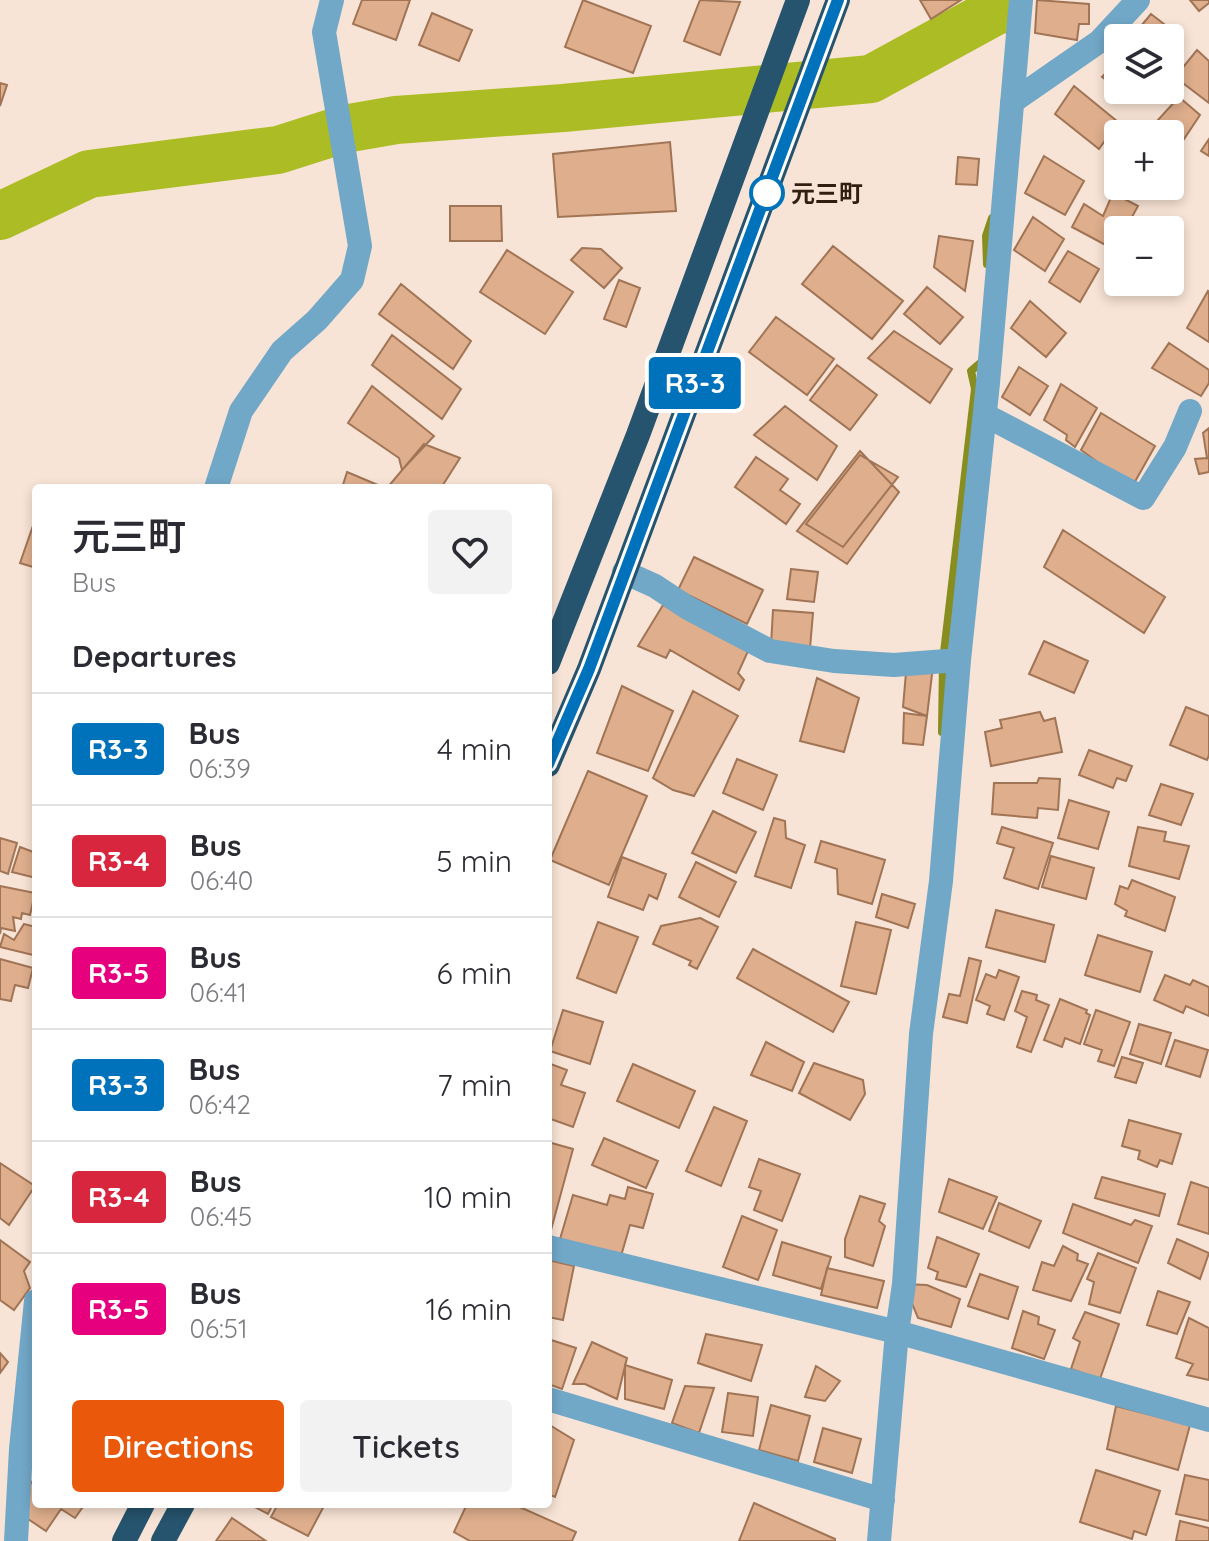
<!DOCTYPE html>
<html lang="en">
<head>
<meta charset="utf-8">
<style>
  :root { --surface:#fff; --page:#f2f2f3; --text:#2b2b33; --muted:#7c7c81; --line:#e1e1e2; --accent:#ea580c }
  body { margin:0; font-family:Quicksand,"Noto Sans JP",sans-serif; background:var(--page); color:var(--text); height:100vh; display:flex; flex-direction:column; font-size:30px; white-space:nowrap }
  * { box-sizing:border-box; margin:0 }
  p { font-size:26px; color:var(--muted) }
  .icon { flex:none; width:44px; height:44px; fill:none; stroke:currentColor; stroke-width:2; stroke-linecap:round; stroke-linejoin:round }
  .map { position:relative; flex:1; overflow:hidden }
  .sheet { position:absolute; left:32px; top:484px; width:520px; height:1024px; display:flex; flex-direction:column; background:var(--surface); border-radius:8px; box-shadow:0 4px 12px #0003 }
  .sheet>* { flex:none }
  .badge { padding:0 16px; border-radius:6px; font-size:28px; line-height:52px }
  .tools { position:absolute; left:1104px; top:24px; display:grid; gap:16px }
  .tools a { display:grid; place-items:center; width:80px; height:80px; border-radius:8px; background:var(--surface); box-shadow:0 4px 12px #0003; font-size:40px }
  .map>.badge { position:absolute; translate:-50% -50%; box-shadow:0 0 0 4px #fff }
  h2 { padding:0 40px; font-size:30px; line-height:72px }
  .round { display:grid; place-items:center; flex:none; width:84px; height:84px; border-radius:8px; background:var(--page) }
  .head { display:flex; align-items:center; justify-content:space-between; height:136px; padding:0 40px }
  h1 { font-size:38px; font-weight:600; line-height:60px }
  .cta { display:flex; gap:16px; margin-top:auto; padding:16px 40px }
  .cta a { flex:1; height:92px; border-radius:8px; background:var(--accent); color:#fff; font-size:32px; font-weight:600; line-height:92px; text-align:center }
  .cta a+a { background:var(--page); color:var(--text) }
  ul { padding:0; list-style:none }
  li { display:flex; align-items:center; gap:24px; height:112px; padding:0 40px; border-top:2px solid var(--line) }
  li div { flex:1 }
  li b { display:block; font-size:30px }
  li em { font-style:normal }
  li .badge { min-width:88px; font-weight:700; text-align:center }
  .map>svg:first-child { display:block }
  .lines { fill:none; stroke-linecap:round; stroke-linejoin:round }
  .stream { stroke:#878d1e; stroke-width:8 }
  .river { stroke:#acbc24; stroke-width:48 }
  .building { fill:#deae8d; stroke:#a07455; stroke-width:2 }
  .minor { stroke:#71a7c7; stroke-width:24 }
  .highway { stroke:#26536d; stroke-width:24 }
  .line-casing { stroke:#fff; stroke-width:18 }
  .line { stroke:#0072bc; stroke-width:12 }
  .stop-dot { fill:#fff; stroke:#0072bc; stroke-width:4 }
  .labels { text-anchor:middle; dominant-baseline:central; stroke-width:6; stroke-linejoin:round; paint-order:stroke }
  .stop-label { font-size:24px; font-weight:bold; fill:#301e11; stroke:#f8e4d6; text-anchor:start }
</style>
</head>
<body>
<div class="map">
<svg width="1209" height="1541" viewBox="0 0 1209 1541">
  <rect width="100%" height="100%" fill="#f8e4d6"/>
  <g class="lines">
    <path class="stream" d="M984,0L969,24L1005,6L1009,31
      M987,264L986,236L992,218
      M942,732L943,661L975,389L971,371L985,359"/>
    <path class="river" d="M0,216L89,174L278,150L344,129L396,120L563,108L871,79L1005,6"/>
  </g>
  <path class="building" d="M362,0H410L396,40L353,24Z
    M583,0L651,26L633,73L565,47Z
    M700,0L740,2L720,55L684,41Z
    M920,0H961L931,19Z
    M1037,0L1089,4V24H1079L1077,40L1035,33Z
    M1190,0H1209V3L1199,11Z
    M432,13L472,30L459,61L419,45Z
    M1151,14L1182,38L1170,52V38H1131Z
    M1197,50L1209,61V103L1175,77Z
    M1118,61V89L1102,77Z
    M0,83L7,85L0,106Z
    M1074,86L1118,122L1099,149L1055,114Z
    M1119,90H1143L1133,101Z
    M1179,97L1200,115L1184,139L1157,121Z
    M1209,139V156L1201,151Z
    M670,142L676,211L558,217L553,154Z
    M1118,146V168L1106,159Z
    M1044,156L1084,181L1065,215L1025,193Z
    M958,157L979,159L977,185L956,184Z
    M1113,193L1138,206L1125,230H1118V243L1115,250L1072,227L1084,204L1103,216Z
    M450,206H501L502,241H450Z
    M1033,217L1064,239L1045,271L1014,250Z
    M939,236L973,241L965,291L934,267Z
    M833,246L903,301L872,339L802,284Z
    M582,248L601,249L622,268L604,288L571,260Z
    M507,250L573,292L545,334L480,292Z
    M1068,251L1099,269L1080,302L1049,282Z
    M619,280L640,288L626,327L604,319Z
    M401,284L471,341L453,369L379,314Z
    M927,287L963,317L940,344L904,314Z
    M1208,291L1209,292V342L1187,328Z
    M1030,301L1066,333L1046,357L1011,328Z
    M776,317L834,359L807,395L749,352Z
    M894,331L952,369L930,403L868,358Z
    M392,335L461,389L442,419L372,365Z
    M1169,343L1209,370V383L1201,396L1152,368Z
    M837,365L877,395L850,430L810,400Z
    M1019,367L1048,386L1030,415L1002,397Z
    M1061,384L1097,408L1075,447L1066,440L1067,435L1044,420Z
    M372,386L434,436L402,470L399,458L348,423Z
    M785,406L837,446L817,480L754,435Z
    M1101,413L1155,446L1132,487L1081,450Z
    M1209,428V472L1199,474L1195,459L1207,458L1203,433Z
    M424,444L460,458L441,488H387Z
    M860,451L899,492L847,564L797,531Z
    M860,455L898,477L843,547L806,524Z
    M756,457L788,479L780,490L800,504L786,524L735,487Z
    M347,472L385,488H342Z
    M36,517V568L20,563Z
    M1063,530L1165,597L1144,633L1044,567Z
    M694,557L763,590L747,624L678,590Z
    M791,569L818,572L814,602L787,599Z
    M663,605L749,649L738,673L744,680L739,690L670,650L666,658L638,646Z
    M773,610L813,613L810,648L771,645Z
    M1044,641L1088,661L1074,693L1029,674Z
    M907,661L933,666L927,716L903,707Z
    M817,678L859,698L844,752L800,741Z
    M622,686L673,711L648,771L597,753Z
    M693,691L738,716L694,796L673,790L653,778Z
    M1186,707L1209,716V755L1207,760L1170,745Z
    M1040,712L1044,721L1055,718L1062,752L991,766L985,732L1002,728L1000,720Z
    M904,713L927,716L923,745L903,743Z
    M1089,750L1132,766L1126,781L1117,778L1113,788L1079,775Z
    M737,759L777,775L763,810L723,793Z
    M588,771L647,796L609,885L550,860Z
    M1039,778L1060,779L1058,810L1038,808L1037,818L992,814L994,783H1037Z
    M1161,784L1193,794L1181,825L1149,815Z
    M1069,800L1109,812L1098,849L1058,838Z
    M713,811L756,832L736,873L692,853Z
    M774,818L785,821L786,838L805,845L791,888L755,876Z
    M1002,827L1053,843L1038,889L1004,878L1014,848L997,843Z
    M1138,827L1166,832L1164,841L1189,846L1179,879L1129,866Z
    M0,838L17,843L8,874L0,871Z
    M821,841L885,860L872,904L838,894L837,869L815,862Z
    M20,847L36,853V878L12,872Z
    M1051,856L1094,868L1086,899L1042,887Z
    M622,857L666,874L657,899L649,895L643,910L608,897Z
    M696,862L736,882L719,917L679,897Z
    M1132,880L1175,897L1165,931L1125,916L1127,911L1115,904L1120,886L1128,889Z
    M0,886L35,893L30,915L22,913L21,919L13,917L15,931L1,928L0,934Z
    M882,894L915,904L908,928L876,917Z
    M996,910L1054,925L1045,962L986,947Z
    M700,918L718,927L697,969L689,965L691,961L653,944L661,926Z
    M598,922L638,937L616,993L577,978Z
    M856,922L891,930L876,994L841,986Z
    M24,924L36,927L33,955L0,947L4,934L14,940Z
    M1098,935L1152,952L1140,992L1085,975Z
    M753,949L849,1002L833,1032L737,978Z
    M969,958L981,961L967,1023L943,1017L949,994L960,996Z
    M0,959L33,968L28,988L15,985L11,1001L0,999Z
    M999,970L1019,977L1004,1020L987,1014L990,1006L976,1000L986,974L996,978Z
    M1165,975L1190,985L1193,980L1209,987V1016L1186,1006L1183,1013L1154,1000Z
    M1022,991L1037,995L1036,1000L1049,1005L1031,1052L1017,1047L1027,1017L1015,1011Z
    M1060,999L1087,1010L1086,1013L1090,1015L1080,1044L1065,1038L1062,1047L1044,1040Z
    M563,1010L603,1022L590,1064L550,1051Z
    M1096,1010L1130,1022L1114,1066L1098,1061L1102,1050L1084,1044Z
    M1139,1024L1171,1033L1161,1064L1130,1054Z
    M1175,1040L1208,1050L1200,1077L1166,1066Z
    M766,1042L804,1062L792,1091L751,1075Z
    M1122,1057L1143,1063L1136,1083L1115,1077Z
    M548,1063L567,1070L561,1085L585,1093L573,1127L548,1118Z
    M814,1063L863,1080L865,1094L850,1120L799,1093Z
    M633,1064L695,1091L679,1128L617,1101Z
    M714,1107L747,1121L721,1186L686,1171Z
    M1129,1120L1181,1134L1172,1164L1160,1160L1157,1167L1138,1159L1140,1151L1122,1146Z
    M604,1138L658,1161L646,1188L592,1165Z
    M548,1142L573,1149L551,1230L548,1229Z
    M759,1159L800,1174L782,1221L754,1210L761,1191L749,1187Z
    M0,1163L35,1186L9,1225L0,1218Z
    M1102,1177L1165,1194L1159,1216L1095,1198Z
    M949,1179L997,1197L983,1229L939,1212Z
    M1191,1182L1209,1188V1234L1178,1224Z
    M628,1187L653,1194L643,1228L630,1225L621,1256L560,1239L573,1195L607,1205L610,1195L625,1199Z
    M860,1196L885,1204L879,1221L885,1226L873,1266L845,1257V1239Z
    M999,1203L1041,1221L1029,1248L989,1231Z
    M1073,1204L1131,1225L1135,1220L1152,1226L1138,1263L1063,1233Z
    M742,1216L777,1230L758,1280L723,1267Z
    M937,1237L979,1254L966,1287L936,1279L938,1272L928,1268Z
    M1177,1239L1209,1253L1200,1279L1168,1263Z
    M0,1240L30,1262L24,1271L30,1288L14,1310L0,1300Z
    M782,1242L831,1257L821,1289L773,1275Z
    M1063,1246L1078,1254L1077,1260L1088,1264L1071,1301L1033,1290L1042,1262L1054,1266Z
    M1098,1253L1136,1268L1120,1313L1089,1304L1094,1282L1087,1279Z
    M548,1260L574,1266L563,1320L548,1317Z
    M827,1268L884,1281L877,1308L821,1295Z
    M980,1274L1018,1287L1008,1319L968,1306Z
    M904,1284L927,1285L960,1299L951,1327L918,1318Z
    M1158,1291L1190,1302L1177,1334L1147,1325Z
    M1023,1311L1039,1317L1038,1324L1055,1330L1044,1359L1012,1348Z
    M1085,1312L1119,1324L1100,1379L1071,1369L1080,1342L1073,1338Z
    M1189,1318L1209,1328V1380L1187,1375L1193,1364L1176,1358Z
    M706,1334L762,1345L751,1381L698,1363Z
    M548,1339L576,1348L562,1389L548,1384Z
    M592,1342L627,1358L617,1399L585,1384H573Z
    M0,1353L8,1362L0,1373Z
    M625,1365L672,1380L664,1409L625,1399Z
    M816,1366L840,1381L825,1401L805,1397Z
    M685,1386L714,1388L699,1433L672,1423Z
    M728,1393L758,1397L753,1436L722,1432Z
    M771,1405L810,1416L798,1461L759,1450Z
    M1116,1406L1190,1425L1178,1470L1107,1449Z
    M548,1424L574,1440L555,1497L548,1494Z
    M823,1428L861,1439L852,1473L814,1462Z
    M1096,1470L1160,1491L1146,1535L1134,1531L1132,1539L1080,1522Z
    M1185,1475L1209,1480V1521L1176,1514Z
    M36,1476V1504H85L75,1518L61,1509L46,1531L13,1509Z
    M754,1503L835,1539V1541H739Z
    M249,1504H273L268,1514Z
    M278,1504H325L308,1536L271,1517Z
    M467,1504H513L576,1532L572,1541H470L454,1532Z
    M232,1518L266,1541H216Z
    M1180,1521L1209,1528V1541H1176Z"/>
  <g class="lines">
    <path class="minor" d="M1012,102L1100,41L1138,0
      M985,415L1143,498L1175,447L1190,411
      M216,488L241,411L282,351L317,320L352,280L360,246L324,32L332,0
      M624,572L655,586L688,608L770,651L834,661L894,665L959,660
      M548,1247L897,1332L1209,1420
      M548,1399L883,1500
      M16,1541L21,1449L36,1301
      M879,1541L897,1332L904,1284L921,1034L941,881L959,660L988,383L1021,0"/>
    <path class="highway" d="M548,663L638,435L798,0
      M548,765L589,669L838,0
      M124,1541L143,1504
      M163,1541L183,1504"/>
  </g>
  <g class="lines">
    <defs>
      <path id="line" d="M548,764L589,669L838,0"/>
    </defs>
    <use href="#line" class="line-casing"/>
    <use href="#line" class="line"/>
  </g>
  <circle class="stop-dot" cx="767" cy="193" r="16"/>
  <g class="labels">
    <g class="stop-label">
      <text x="791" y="193">元三町</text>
    </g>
  </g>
</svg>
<div class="tools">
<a><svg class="icon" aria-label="layers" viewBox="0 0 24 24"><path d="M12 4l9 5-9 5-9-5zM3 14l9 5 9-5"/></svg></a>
<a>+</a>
<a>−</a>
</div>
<b class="badge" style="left:695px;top:383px;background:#0072bc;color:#fff">R3-3</b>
<section class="sheet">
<div class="head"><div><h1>元三町</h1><p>Bus</p></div><a class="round"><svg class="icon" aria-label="heart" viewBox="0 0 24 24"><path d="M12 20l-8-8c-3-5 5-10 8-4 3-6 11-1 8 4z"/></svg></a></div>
<h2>Departures</h2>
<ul>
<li><span class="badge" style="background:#0072bc;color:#fff">R3-3</span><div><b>Bus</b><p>06:39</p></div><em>4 min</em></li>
<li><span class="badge" style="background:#d7263d;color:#fff">R3-4</span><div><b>Bus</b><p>06:40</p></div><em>5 min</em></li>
<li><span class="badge" style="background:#e6007e;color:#fff">R3-5</span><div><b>Bus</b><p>06:41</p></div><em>6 min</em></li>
<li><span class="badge" style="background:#0072bc;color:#fff">R3-3</span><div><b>Bus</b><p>06:42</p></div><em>7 min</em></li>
<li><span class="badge" style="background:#d7263d;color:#fff">R3-4</span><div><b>Bus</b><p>06:45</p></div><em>10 min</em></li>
<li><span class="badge" style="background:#e6007e;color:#fff">R3-5</span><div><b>Bus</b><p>06:51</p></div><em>16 min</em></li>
</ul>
<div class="cta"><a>Directions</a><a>Tickets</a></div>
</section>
</div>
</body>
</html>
